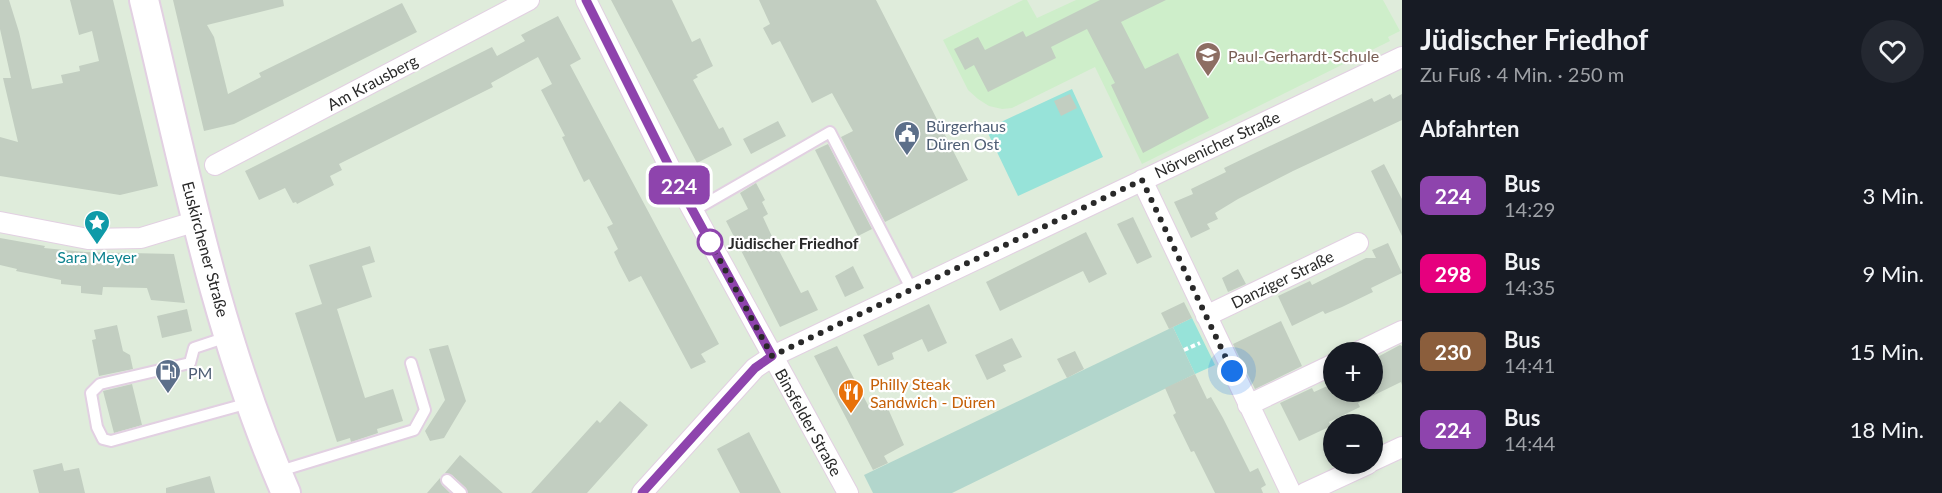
<!DOCTYPE html>
<html lang="de">
<head>
<meta charset="utf-8">
<style>
  :root { --surface:#171b24; --page:#242831; --text:#f1f3f6; --muted:#9ea1a6 }
  body { margin:0; font-family:Lato,sans-serif; background:var(--page); color:var(--text); height:100vh; display:flex; flex-direction:column; font-size:22px; white-space:nowrap }
  * { box-sizing:border-box; margin:0 }
  p { font-size:20px; color:var(--muted) }
  .icon { flex:none; width:33px; height:33px; fill:none; stroke:currentColor; stroke-width:2; stroke-linecap:round; stroke-linejoin:round }
  .map { position:relative; flex:1; overflow:hidden }
  .drawer { display:flex; flex-direction:column; background:var(--surface); width:540px }
  .drawer>* { flex:none }
  .badge { padding:0 12px; border-radius:9px; font-size:21px; line-height:39px }
  .buttons { position:absolute; left:1323px; top:342px; display:grid; gap:12px }
  .buttons a { display:grid; place-items:center; width:60px; height:60px; border-radius:50%; background:var(--surface); box-shadow:0 3px 9px #0003; font-size:30px }
  .you { position:absolute; width:30px; height:30px; margin:-15px; border:4px solid #fff; border-radius:50%; background:#1a73e8; box-shadow:0 0 0 9px #1a73e833 }
  .map>.badge { position:absolute; translate:-50% -50%; box-shadow:0 0 0 3px #fff }
  h2 { padding:0 18px; font-size:22px; line-height:54px }
  .round { display:grid; place-items:center; flex:none; width:63px; height:63px; border-radius:32px; background:var(--page) }
  .headline { display:flex; align-items:center; justify-content:space-between; height:102px; padding:0 18px }
  h1 { font-size:28px; font-weight:700; line-height:45px }
  ul { padding:0; list-style:none }
  li { display:flex; align-items:center; gap:18px; height:78px; padding:0 18px }
  li div { flex:1 }
  li b { display:block; font-size:22px }
  li em { font-style:normal }
  li .badge { min-width:66px; font-weight:700; text-align:center }
  main { display:flex; flex:1; min-height:0 }
  .map>svg:first-child { display:block }
  .education { fill:#ceeeca }
  .green { fill:#97e3d9 }
  .cemetery { fill:#b2d6cc }
  .building { fill:#c2cec1 }
  .lines { fill:none; stroke-linecap:round; stroke-linejoin:round }
  .lane-casing { stroke:#e2d0e2; stroke-width:14 }
  .street-casing { stroke:#e2d0e2; stroke-width:22 }
  .secondary-casing { stroke:#e2d0e2; stroke-width:32 }
  .path { stroke:#fff; stroke-width:4; stroke-dasharray:4.5 3; stroke-linecap:butt }
  .lane { stroke:#fff; stroke-width:10 }
  .street { stroke:#fff; stroke-width:20 }
  .secondary { stroke:#fff; stroke-width:28 }
  .line-casing { stroke:#fff; stroke-width:14 }
  .line { stroke:#8e44ad; stroke-width:9 }
  .walk { stroke:#292929; stroke-width:6; stroke-dasharray:0 10.8 }
  .stop-dot { fill:#fff; stroke:#8e44ad; stroke-width:3 }
  .labels { text-anchor:middle; dominant-baseline:central; stroke-width:4.5; stroke-linejoin:round; paint-order:stroke }
  .education-label { font-size:16px; fill:#785e54; stroke:#fff; text-anchor:start }
  .street-label { font-size:16px; fill:#292929; stroke:#fff }
  .service-label { font-size:16px; fill:#4e5e75; stroke:#fff; text-anchor:start }
  .stop-label { font-size:16px; font-weight:bold; fill:#292929; stroke:#fff; text-anchor:start }
  .culture-label { font-size:16px; fill:#0d838f; stroke:#fff }
  .food-label { font-size:16px; fill:#c56008; stroke:#fff; text-anchor:start }
</style>
</head>
<body>
<main>
<div class="map">
<svg width="1402" height="493" viewBox="0 0 1402 493">
  <rect width="100%" height="100%" fill="#dfecdb"/>
  <path class="education" d="M1023,0H1027L1037,18L1076,0H1383L1400,31L1388,37L1390,41L1142,164L1095,67L1012,108L1002,109L989,106L978,99L968,90L943,40Z"/>
  <path class="green" d="M1072,89L1103,157L1018,196L986,129Z
    M1192,318L1215,365L1195,374L1173,327Z"/>
  <path class="cemetery" d="M1173,327L1195,374L952,493H873L864,475Z"/>
  <path class="building" d="M0,0H9L19,32L32,89L63,83L61,75L80,71L79,66L99,61L92,31L79,35L70,0H113L158,186L120,195L0,176V137L18,142L3,78H11L0,29Z
    M173,0H283L284,6L207,25L214,37L228,94L261,77L259,73L402,3L417,32L234,124L204,131Z
    M611,0H672L692,42L700,38L713,66L696,75L698,77L693,80L719,129L723,127L732,145L697,163Z
    M759,0H876L968,180L885,222L841,137L853,131L832,93L812,103L780,41L772,45L763,28L770,24Z
    M1100,0H1166L1121,22L1145,69L1178,53L1209,118L1143,153L1111,85L1115,83L1087,29L1051,47L1056,58L988,92L974,65L965,70L954,49L978,37L985,50L1023,31L1026,37Z
    M558,16L581,59L570,65L719,344L701,354L706,362L691,369L641,276L629,282L619,263L614,252L618,249L607,227L613,224L589,179L584,182L562,137L565,136L541,90L552,84L538,57L491,83L493,87L339,164L342,170L330,176L334,185L297,204L296,202L293,203L285,188L259,200L245,171L492,47L497,56L525,41L521,35Z
    M1070,94L1077,108L1061,116L1054,101Z
    M1390,94L1393,99L1402,94V120L1293,171L1238,199L1215,213L1218,219L1207,224L1210,229L1191,238L1174,202L1193,194L1191,189L1226,172L1224,168L1253,154L1372,98L1374,102Z
    M778,121L786,136L751,154L743,139Z
    M828,144L872,229L858,236L815,150Z
    M1384,164L1402,199V236L1371,171Z
    M756,183L765,200L762,202L768,214L763,217L775,243L801,293L808,290L818,310L780,327L726,221L748,209L740,193Z
    M1133,217L1152,257L1137,264L1117,224Z
    M1086,232L1107,274L1089,283L1083,271L1000,311L986,282Z
    M0,238L45,246L44,248L85,252L174,254L185,303L151,300L147,288L103,287L102,295L81,293V286L61,284V280L16,271L17,269L0,265Z
    M1388,243L1402,273L1371,288L1373,292L1342,307L1325,314L1323,311L1292,326L1278,296L1310,281L1312,285L1366,258H1376L1372,250Z
    M370,246L375,262L362,266L372,297L337,309L365,398L393,389L403,421L377,429L378,433L351,442L350,438L337,442L295,313L322,304L309,265Z
    M853,266L864,288L845,297L835,276Z
    M1238,269L1246,284L1228,292L1222,278Z
    M1184,302L1192,318L1169,329L1161,313Z
    M929,304L947,343L928,352L922,339L892,353L894,359L878,366L863,335Z
    M187,309L192,331L162,338L157,316Z
    M1281,321L1302,366L1255,389L1233,344Z
    M117,325L123,351L130,355L133,369L99,376L92,340L96,339L94,330Z
    M1012,338L1022,357L1003,365L1006,371L987,380L975,355Z
    M448,345L466,401L444,438L430,441L425,431L445,400L429,349Z
    M1400,345L1402,346V385L1401,382L1358,403L1360,407L1329,422L1331,426L1299,441L1280,403L1312,388L1314,392L1334,383V392H1372V360Z
    M837,346L869,407L878,403L880,407L886,404L904,445L884,456L888,463L873,470L814,356Z
    M1075,351L1084,369L1067,378L1057,359Z
    M1195,374L1207,399L1211,397L1223,418L1250,472L1258,468L1266,485L1261,488L1263,493H1215L1194,451L1191,452L1173,415L1176,413L1165,388Z
    M132,384L142,425L114,433L103,391Z
    M620,401L648,425L587,493H531L597,420L600,423Z
    M749,432L781,493H740L717,449Z
    M460,455L503,493H468L466,488L452,475L445,473Z
    M62,463L64,471L79,468L85,493H39L33,470Z
    M210,476L215,493H166V488Z
    M440,478L442,485L450,493H427Z"/>
  <g class="lines">
    <defs>
      <path id="lane" d="M693,211L830,132L912,290
        M227,337L194,348L190,363L100,384L91,393L97,427L103,439L111,441L249,403
        M280,471L414,430L425,410L411,363
        M447,480L461,493"/>
      <path id="street" d="M586,0L675,178L848,493
        M215,165L529,0
        M1142,180L1291,493
        M0,222L88,239L141,238L197,221
        M1206,316L1358,243
        M1358,352L1402,331
        M1248,405L1334,364
        M1372,461L1402,447
        M642,493L755,368L773,356L1402,57
        M1305,493L1368,464"/>
      <path id="secondary" d="M144,0C184,166 217,337 286,493"/>
    </defs>
    <use href="#lane" class="lane-casing"/>
    <use href="#street" class="street-casing"/>
    <use href="#secondary" class="secondary-casing"/>
    <path class="path" d="M1184,350L1200,343"/>
    <use href="#lane" class="lane"/>
    <use href="#street" class="street"/>
    <use href="#secondary" class="secondary"/>
  </g>
  <g class="lines">
    <defs>
      <path id="line" d="M586,0L675,178L772,356L755,368L642,493"/>
    </defs>
    <use href="#line" class="line-casing"/>
    <use href="#line" class="line"/>
    <path class="walk" d="M710,242L772,356L1142,180L1232,371"/>
  </g>
  <defs>
    <symbol id="school-pin" viewBox="-11 -11 22 30"><path d="M0 17L-7.5 6A9.5 9.5 0 1 1 7.5 6Z" fill="#8d6e63" stroke="#fff"/><path d="M0-5L7-2L0 1L-7-2ZM-4 1L0 2.5L4 1V4Q0 6-4 4Z" fill="#fff"/></symbol>
    <symbol id="civic-pin" viewBox="-11 -11 22 30"><path d="M0 17L-7.5 6A9.5 9.5 0 1 1 7.5 6Z" fill="#5c6f8a" stroke="#fff"/><path d="M-.6-6.5H3V-4.5H.6V-3L4-1V1h2V6H-6V1h2V-1L-.6-3ZM-1.2 2.5V6h2.4V2.5Z" fill="#fff"/></symbol>
    <symbol id="sight-pin" viewBox="-11 -11 22 30"><path d="M0 17L-7.5 6A9.5 9.5 0 1 1 7.5 6Z" fill="#0f9aa8" stroke="#fff"/><path d="M0-6L1.8-2.2L6-1.7L2.9 1.2L3.7 5.4L0 3.3L-3.7 5.4L-2.9 1.2L-6-1.7L-1.8-2.2Z" fill="#fff"/></symbol>
    <symbol id="fuel-pin" viewBox="-11 -11 22 30"><path d="M0 17L-7.5 6A9.5 9.5 0 1 1 7.5 6Z" fill="#5c6f8a" stroke="#fff"/><path d="M-5.5-6h7V0h2V4h1.3V-2.5L3-4.5l.8-.8L6-3V5H2.5V1h-1V6h-7ZM-4.2-4.7v3.2H.2V-4.7Z" fill="#fff"/></symbol>
    <symbol id="restaurant-pin" viewBox="-11 -11 22 30"><path d="M0 17L-7.5 6A9.5 9.5 0 1 1 7.5 6Z" fill="#e8710a" stroke="#fff"/><path d="M-5-6h1v4h1v-4h1v4h1v-4h1v5L-1.5 .5V6h-2V.5L-5-1ZM5-6V6H3V1.5H1.5Q1.5-4 5-6Z" fill="#fff"/></symbol>
  </defs>
  <g fill-rule="evenodd">
    <use href="#school-pin" x="1193" y="40" width="30" height="40"/>
    <use href="#civic-pin" x="892" y="119" width="30" height="40"/>
    <use href="#sight-pin" x="82" y="208" width="30" height="40"/>
    <use href="#fuel-pin" x="153" y="357" width="30" height="40"/>
    <use href="#restaurant-pin" x="836" y="377" width="30" height="40"/>
  </g>
  <circle class="stop-dot" cx="710" cy="242" r="12"/>
  <g class="labels">
    <g class="education-label">
      <text x="1228" y="55">Paul-Gerhardt-Schule</text>
    </g>
    <g class="street-label">
      <text transform="translate(372 82) rotate(-28)">Am Krausberg</text>
      <text transform="translate(1217 144) rotate(-25)">Nörvenicher Straße</text>
      <text transform="translate(206 249) rotate(75)">Euskirchener Straße</text>
      <text transform="translate(1282 279) rotate(-26)">Danziger Straße</text>
      <text transform="translate(809 422) rotate(61)">Binsfelder Straße</text>
    </g>
    <g class="service-label">
      <text x="926" y="125">Bürgerhaus<tspan x="926" dy="18">Düren Ost</tspan></text>
      <text x="188" y="372">PM</text>
    </g>
    <g class="stop-label">
      <text x="728" y="242">Jüdischer Friedhof</text>
    </g>
    <g class="culture-label">
      <text x="97" y="256">Sara Meyer</text>
    </g>
    <g class="food-label">
      <text x="870" y="383">Philly Steak<tspan x="870" dy="18">Sandwich - Düren</tspan></text>
    </g>
  </g>
</svg>
<div class="buttons">
<a>+</a>
<a>−</a>
</div>
<div class="you" style="left:1232px;top:371px"></div>
<b class="badge" style="left:679px;top:185px;background:#8e44ad;color:#fff">224</b>
</div>
<section class="drawer">
<div class="headline"><div><h1>Jüdischer Friedhof</h1><p>Zu Fuß · 4 Min. · 250 m</p></div><a class="round"><svg class="icon" aria-label="heart" viewBox="0 0 24 24"><path d="M12 20l-8-8c-3-5 5-10 8-4 3-6 11-1 8 4z"/></svg></a></div>
<h2>Abfahrten</h2>
<ul>
<li><span class="badge" style="background:#8e44ad;color:#fff">224</span><div><b>Bus</b><p>14:29</p></div><em>3 Min.</em></li>
<li><span class="badge" style="background:#e6007e;color:#fff">298</span><div><b>Bus</b><p>14:35</p></div><em>9 Min.</em></li>
<li><span class="badge" style="background:#8b5e3c;color:#fff">230</span><div><b>Bus</b><p>14:41</p></div><em>15 Min.</em></li>
<li><span class="badge" style="background:#8e44ad;color:#fff">224</span><div><b>Bus</b><p>14:44</p></div><em>18 Min.</em></li>
</ul>
</section>
</main>
</body>
</html>
